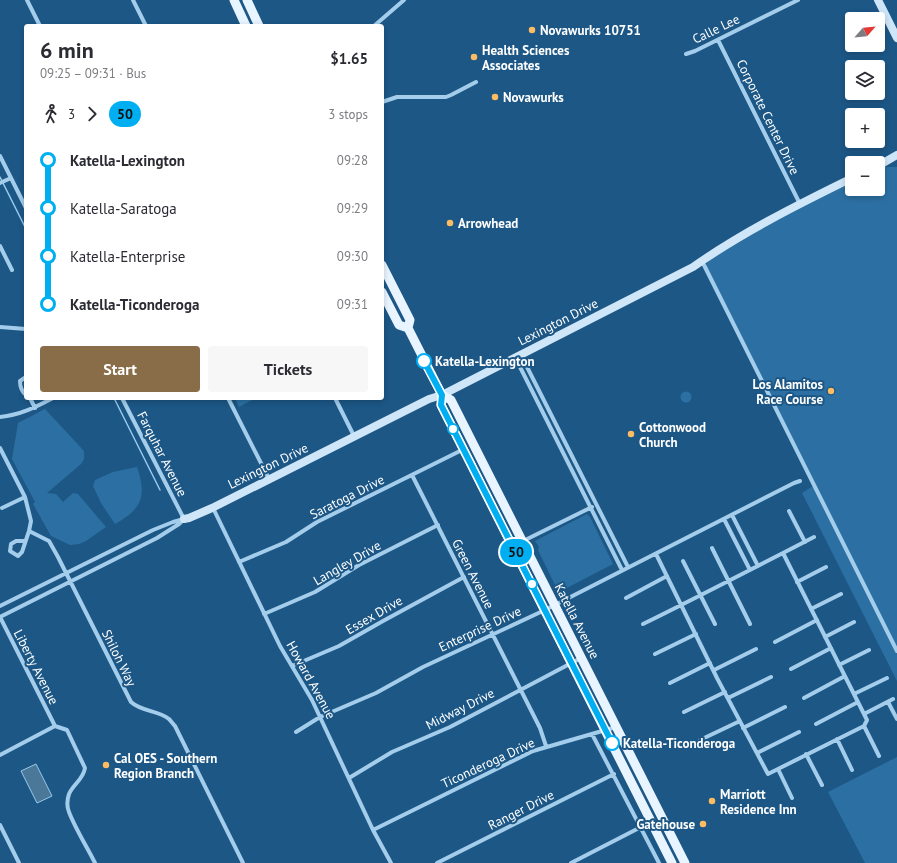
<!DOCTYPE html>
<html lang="en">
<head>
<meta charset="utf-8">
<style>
  :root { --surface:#fff; --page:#f7f7f7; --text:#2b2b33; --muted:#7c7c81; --accent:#896c48 }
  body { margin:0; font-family:"PT Sans",sans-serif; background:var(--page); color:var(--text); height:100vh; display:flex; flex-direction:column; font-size:15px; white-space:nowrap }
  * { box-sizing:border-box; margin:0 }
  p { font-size:13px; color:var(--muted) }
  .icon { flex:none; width:22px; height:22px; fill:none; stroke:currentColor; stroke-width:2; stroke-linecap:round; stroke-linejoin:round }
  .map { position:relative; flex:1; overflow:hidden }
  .side { position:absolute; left:24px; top:24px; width:360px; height:376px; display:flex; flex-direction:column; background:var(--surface); border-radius:4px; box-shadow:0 2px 6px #0003 }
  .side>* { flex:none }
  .badge { padding:0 8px; border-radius:13px; font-size:14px; line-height:26px }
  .needle { width:26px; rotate:63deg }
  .fabs { position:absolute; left:845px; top:12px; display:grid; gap:8px }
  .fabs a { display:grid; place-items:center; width:40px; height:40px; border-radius:4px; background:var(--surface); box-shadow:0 2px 6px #0003; font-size:20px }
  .map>.badge { position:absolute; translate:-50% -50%; box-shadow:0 0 0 2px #fff }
  .legs { display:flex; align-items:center; gap:6px; height:44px; padding:0 16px; font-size:13px }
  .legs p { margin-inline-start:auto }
  .head { display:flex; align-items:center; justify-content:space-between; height:68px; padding:0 16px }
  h1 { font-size:22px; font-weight:700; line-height:30px }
  .button { display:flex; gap:8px; margin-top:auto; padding:8px 16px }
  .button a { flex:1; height:46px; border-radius:4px; background:var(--accent); color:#fff; font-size:16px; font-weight:700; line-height:46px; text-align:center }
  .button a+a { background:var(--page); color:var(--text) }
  ul { padding:0 16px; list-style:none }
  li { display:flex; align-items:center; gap:14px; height:48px; font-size:15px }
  li i { display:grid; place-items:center; width:6px; height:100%; margin:0 5px; background:currentColor }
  li i::after { content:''; width:10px; height:10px; margin:-5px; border:3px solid; border-radius:50%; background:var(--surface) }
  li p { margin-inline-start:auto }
  li:first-child i { background:linear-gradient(#0000 50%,currentColor 0) }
  li:last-child i { background:linear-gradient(currentColor 50%,#0000 0) }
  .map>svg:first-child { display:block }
  .green { fill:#2c70a3 }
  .water { fill:#4b7799; stroke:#96caed }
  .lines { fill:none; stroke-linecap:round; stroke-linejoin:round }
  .stream { stroke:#96caed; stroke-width:1.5 }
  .street { stroke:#a3cdeb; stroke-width:4 }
  .secondary { stroke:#cfe6f8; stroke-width:8 }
  .primary { stroke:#e8f4ff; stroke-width:9 }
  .line-1-casing { stroke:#fff; stroke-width:9 }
  .line-1 { stroke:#00aff2; stroke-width:6 }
  .poi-dot { fill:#fcbc61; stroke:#1c5786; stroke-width:1.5 }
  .stop-1-dot { fill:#fff; stroke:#00aff2; stroke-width:2 }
  .labels { text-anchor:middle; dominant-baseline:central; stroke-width:4; stroke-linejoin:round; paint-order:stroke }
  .street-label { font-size:13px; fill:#fff; stroke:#1c5786 }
  .poi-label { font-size:13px; font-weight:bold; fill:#fff; stroke:#1c5786; text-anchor:start }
  .stop-label { font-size:13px; font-weight:bold; fill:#fff; stroke:#1c5786; text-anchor:start }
</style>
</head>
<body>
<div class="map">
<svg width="897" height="863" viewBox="0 0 897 863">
  <rect width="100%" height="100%" fill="#1c5786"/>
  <path class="green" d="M883,167H897V681L802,493L813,486L703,268L707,264V262L749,233L852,182V189H878V170Z
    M680.5 397a5.5 5.5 0 1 1 11 0a5.5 5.5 0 1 1-11 0Z
    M235,398H256L239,407Z
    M45,409L84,451V459L81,464L47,493L56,494L63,502L73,493L78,494L106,527L86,541L79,544L70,545L51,536L33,504L35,502L12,459L18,423Z
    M137,467C147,496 142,509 115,524L101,503L93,486L95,480L113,472Z
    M587,514L590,517L613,564L561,591L558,586L555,585L538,550L539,547L535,541Z
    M897,757V863H865L828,792Z"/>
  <path class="water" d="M36,764L52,796L37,803L21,771Z"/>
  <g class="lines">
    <path class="stream" d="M0,177L26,229
      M114,398L160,490"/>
    <path class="street" d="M27,0L40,26
      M133,0L146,26
      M374,26L404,0
      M718,40L800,204
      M686,54L695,51L798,0
      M382,102L397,97H446L451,95L476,82
      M0,156L26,208
      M0,183L11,178
      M0,246L12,270
      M702,261L897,651
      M0,327L26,329
      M521,355L628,567
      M515,357L622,570
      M26,377L20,381C20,387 21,391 26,395
      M30,398L35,408
      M122,398L184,519
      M228,398L269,479
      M335,398L354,436
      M0,417C20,415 36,407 53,398
      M0,448L25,497L31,521L29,531L49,541L58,557L131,702C142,712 158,710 169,719C171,721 173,724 175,726L243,863
      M412,475L540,728L546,746
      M2,508L25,497
      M213,508L280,646L312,700L373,830L391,863
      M789,511L805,542
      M732,515L758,566
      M724,519L750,570
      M25,541H16L11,544L10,551L18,556L22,552L29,531
      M513,546L592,507
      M712,548L750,624
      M783,553L814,537
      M683,561L715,624
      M239,562L286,542L317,522L464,449
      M797,582L826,567
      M626,598L667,576
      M0,606L153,530L173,522L184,519L179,524L157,538L0,617
      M811,609L841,594
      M264,614L315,592L359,565L438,525
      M0,617L55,726
      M643,624C690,601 736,577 783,553L867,720L864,726L768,774L717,678L656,554
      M825,637L854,622
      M775,642L817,620
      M655,654L696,634
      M839,665L869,650
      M292,666L339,646L383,621L464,577
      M791,669L831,648
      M714,670L756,649
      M670,683L710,663
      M854,694L887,678
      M728,698L771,677
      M804,698L845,676
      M888,702L897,719
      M684,712L725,692
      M864,714L893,699
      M816,724L858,702
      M864,726L879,756
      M743,728L785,707
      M296,732L320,717L376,693L423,667L545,610L794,483L800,481
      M592,734L659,863
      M837,739L852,770
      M700,740L740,721
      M757,753L799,732
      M806,754L822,785
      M0,755L55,726L67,730L85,768C83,780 74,783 69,794C67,800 67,807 69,812C75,828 87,847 95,863
      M778,769L792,798
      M349,778L392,752L450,727L581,658
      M0,825L19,863
      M373,830L533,751L616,727
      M437,863L614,774
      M571,863L641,827"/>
    <path class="secondary" d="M878,0L897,38
      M878,166L897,155
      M184,519L189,518L212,508L429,399L442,395L693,267C743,232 797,205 852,178"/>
    <path class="primary" d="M234,0L246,26
      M247,0L259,26
      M382,265L410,320L408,328L442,395L441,405L672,863
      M382,292L399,325L408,328
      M442,395L451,400L685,863"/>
  </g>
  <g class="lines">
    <defs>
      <path id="line-1" d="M424,361L442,395L441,405L612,743"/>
    </defs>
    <use href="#line-1" class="line-1-casing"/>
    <use href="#line-1" class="line-1"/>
  </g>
  <g class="poi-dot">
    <circle cx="532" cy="30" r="4"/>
    <circle cx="474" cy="57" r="4"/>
    <circle cx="495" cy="97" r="4"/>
    <circle cx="450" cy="223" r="4"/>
    <circle cx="831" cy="391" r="4"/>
    <circle cx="631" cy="434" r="4"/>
    <circle cx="106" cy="765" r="4"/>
    <circle cx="712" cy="801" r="4"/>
    <circle cx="703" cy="824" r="4"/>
  </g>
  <g class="stop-1-dot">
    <circle cx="424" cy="361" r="7"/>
    <circle cx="453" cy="429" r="5"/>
    <circle cx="532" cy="584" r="5"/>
    <circle cx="612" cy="743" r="7"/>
  </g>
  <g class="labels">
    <g class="street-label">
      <text transform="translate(716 29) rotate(-26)">Calle Lee</text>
      <text transform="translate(768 117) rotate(64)">Corporate Center Drive</text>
      <text transform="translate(558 322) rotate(-27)">Lexington Drive</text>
      <text transform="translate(162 454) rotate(63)">Farquhar Avenue</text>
      <text transform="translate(268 466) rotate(-26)">Lexington Drive</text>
      <text transform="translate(347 497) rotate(-27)">Saratoga Drive</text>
      <text transform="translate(347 563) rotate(-30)">Langley Drive</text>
      <text transform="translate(473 574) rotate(63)">Green Avenue</text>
      <text transform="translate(374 615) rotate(-30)">Essex Drive</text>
      <text transform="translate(577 621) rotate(63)">Katella Avenue</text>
      <text transform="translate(480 629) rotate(-25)">Enterprise Drive</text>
      <text transform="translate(119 658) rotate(64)">Shiloh Way</text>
      <text transform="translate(36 667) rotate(63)">Liberty Avenue</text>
      <text transform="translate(311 680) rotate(61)">Howard Avenue</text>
      <text transform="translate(460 709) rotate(-27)">Midway Drive</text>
      <text transform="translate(488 763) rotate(-25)">Ticonderoga Drive</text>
      <text transform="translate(521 810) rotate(-27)">Ranger Drive</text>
    </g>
    <g class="poi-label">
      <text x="540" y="30">Novawurks 10751</text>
      <text x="482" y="50">Health Sciences<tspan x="482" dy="15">Associates</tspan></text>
      <text x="503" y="97">Novawurks</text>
      <text x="458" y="223">Arrowhead</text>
      <text x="823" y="384" text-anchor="end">Los Alamitos<tspan x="823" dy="15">Race Course</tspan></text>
      <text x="639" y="427">Cottonwood<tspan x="639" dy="15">Church</tspan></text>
      <text x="114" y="758">Cal OES - Southern<tspan x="114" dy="15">Region Branch</tspan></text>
      <text x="720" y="794">Marriott<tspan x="720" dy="15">Residence Inn</tspan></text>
      <text x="695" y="824" text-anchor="end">Gatehouse</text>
    </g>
    <g class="stop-label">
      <text x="435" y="361">Katella-Lexington</text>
      <text x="623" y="743">Katella-Ticonderoga</text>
    </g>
  </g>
</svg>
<div class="fabs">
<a><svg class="needle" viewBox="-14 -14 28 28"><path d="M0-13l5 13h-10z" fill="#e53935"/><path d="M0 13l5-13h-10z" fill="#7c7c81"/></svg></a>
<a><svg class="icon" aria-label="layers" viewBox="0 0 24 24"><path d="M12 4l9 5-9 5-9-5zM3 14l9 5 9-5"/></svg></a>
<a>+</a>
<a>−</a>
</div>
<b class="badge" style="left:516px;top:552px;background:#00aff2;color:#111">50</b>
<section class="side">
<div class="head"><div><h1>6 min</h1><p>09:25 – 09:31 · Bus</p></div><b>$1.65</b></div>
<div class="legs"><svg class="icon" aria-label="walk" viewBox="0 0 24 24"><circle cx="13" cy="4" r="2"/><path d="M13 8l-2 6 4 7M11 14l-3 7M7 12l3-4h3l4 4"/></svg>3<svg class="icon" aria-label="forward" viewBox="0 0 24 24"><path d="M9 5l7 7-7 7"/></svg><b class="badge" style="background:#00aff2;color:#111">50</b><p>3 stops</p></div>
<ul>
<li><i style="color:#00aff2"></i><b>Katella-Lexington</b><p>09:28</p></li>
<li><i style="color:#00aff2"></i><span>Katella-Saratoga</span><p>09:29</p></li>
<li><i style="color:#00aff2"></i><span>Katella-Enterprise</span><p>09:30</p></li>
<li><i style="color:#00aff2"></i><b>Katella-Ticonderoga</b><p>09:31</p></li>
</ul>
<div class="button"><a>Start</a><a>Tickets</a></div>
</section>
</div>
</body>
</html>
